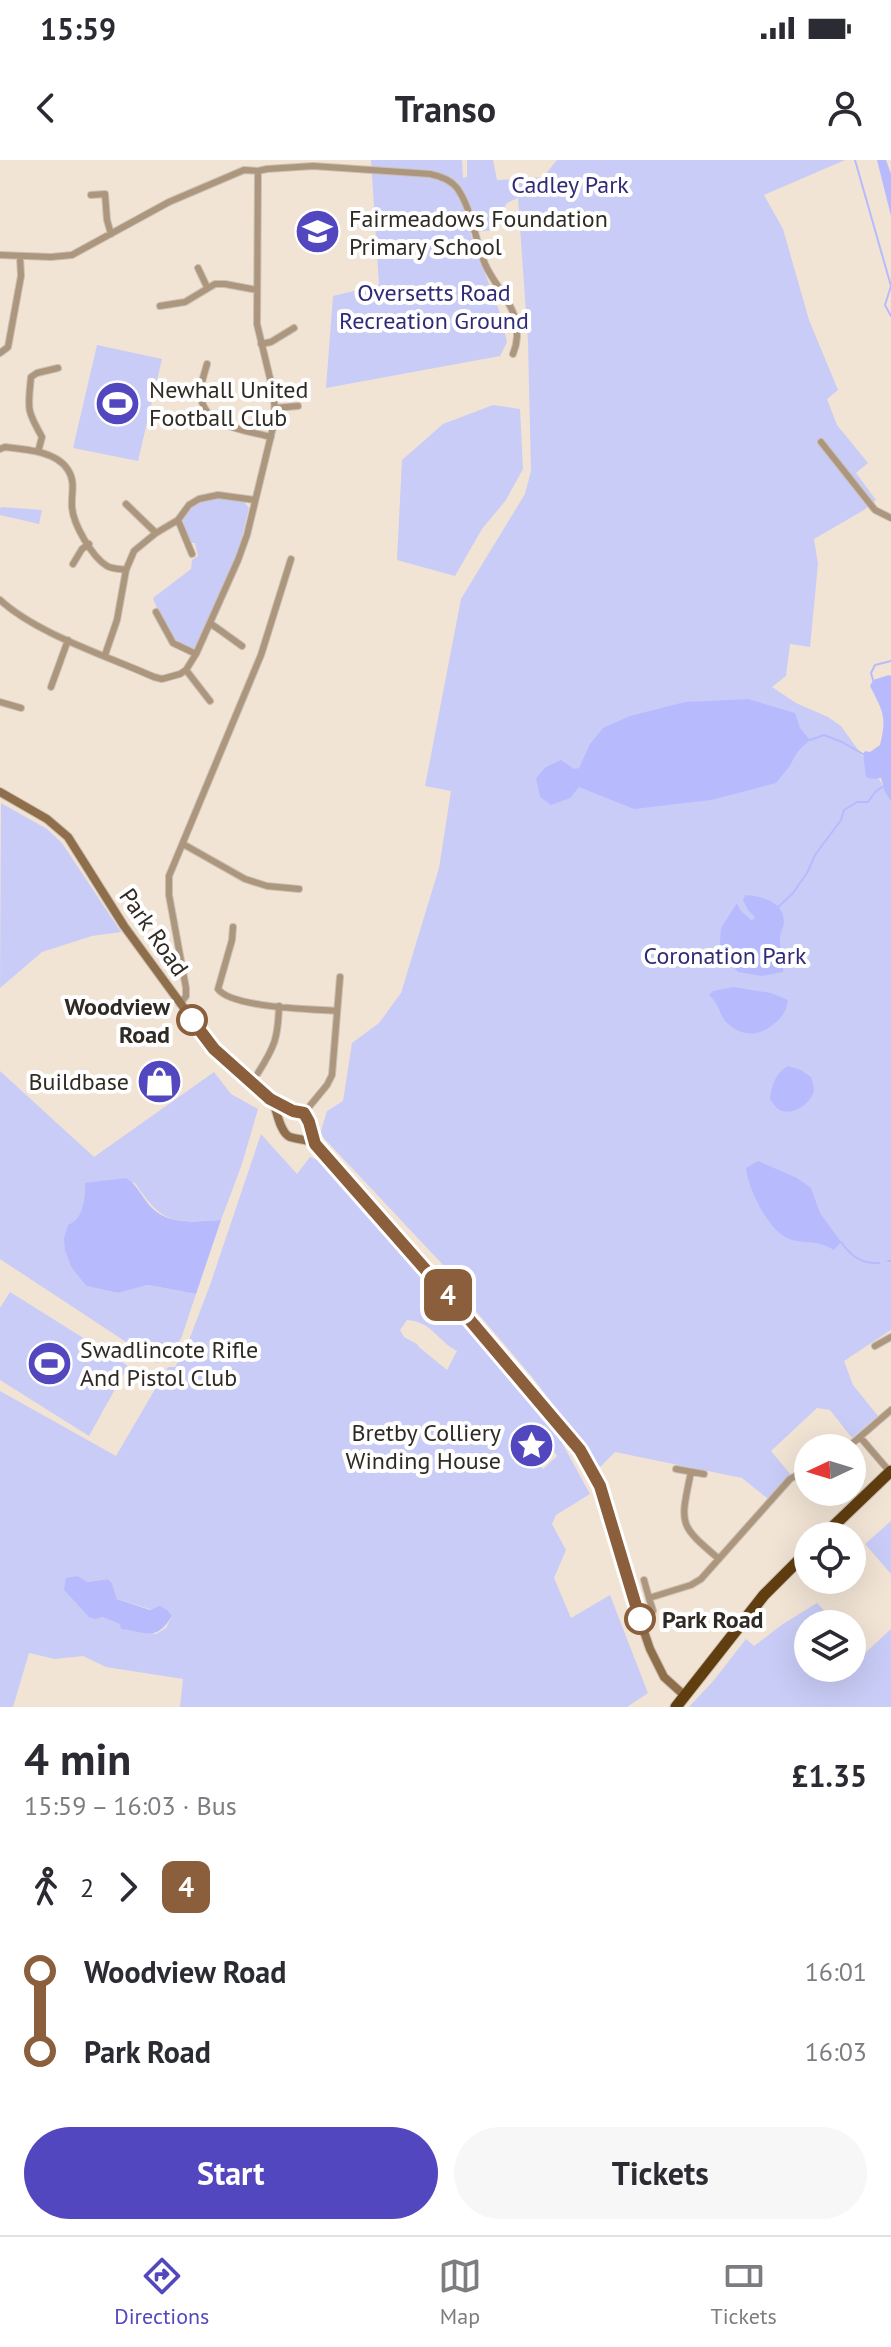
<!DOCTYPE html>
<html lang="en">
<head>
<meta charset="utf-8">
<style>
  :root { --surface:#fff; --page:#f7f7f7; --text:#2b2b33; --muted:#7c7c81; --line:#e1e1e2; --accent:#5247bf }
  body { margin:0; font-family:"PT Sans",sans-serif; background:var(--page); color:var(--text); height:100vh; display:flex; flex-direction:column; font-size:30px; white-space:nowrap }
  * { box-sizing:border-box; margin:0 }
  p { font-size:26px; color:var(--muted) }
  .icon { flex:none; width:44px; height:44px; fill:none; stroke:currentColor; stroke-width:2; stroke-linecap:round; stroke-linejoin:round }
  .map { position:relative; height:1547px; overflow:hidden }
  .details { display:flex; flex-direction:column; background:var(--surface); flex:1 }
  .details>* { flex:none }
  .badge { padding:0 16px; border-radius:12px; font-size:28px; line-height:52px }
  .needle { width:52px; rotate:266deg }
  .buttons { position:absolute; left:794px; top:1274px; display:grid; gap:16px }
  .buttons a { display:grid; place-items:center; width:72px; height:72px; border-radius:50%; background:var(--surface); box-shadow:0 8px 32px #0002; font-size:40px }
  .map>.badge { position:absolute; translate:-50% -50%; box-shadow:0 0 0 4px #fff }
  .legs { display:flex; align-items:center; gap:12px; height:88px; padding:0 24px; font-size:26px }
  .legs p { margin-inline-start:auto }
  .head { display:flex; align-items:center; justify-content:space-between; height:136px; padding:0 24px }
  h1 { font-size:44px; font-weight:600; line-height:60px }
  .action { display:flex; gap:16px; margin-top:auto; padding:16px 24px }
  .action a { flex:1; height:92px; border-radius:48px; background:var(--accent); color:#fff; font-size:32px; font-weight:600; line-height:92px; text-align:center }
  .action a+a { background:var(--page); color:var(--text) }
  ul { padding:0 24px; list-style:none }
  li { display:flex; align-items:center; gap:28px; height:80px; font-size:30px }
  li i { display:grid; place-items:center; width:12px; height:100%; margin:0 10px; background:currentColor }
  li i::after { content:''; width:20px; height:20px; margin:-10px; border:6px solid; border-radius:50%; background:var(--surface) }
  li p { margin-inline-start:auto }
  li:first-child i { background:linear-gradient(#0000 50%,currentColor 0) }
  li:last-child i { background:linear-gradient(currentColor 50%,#0000 0) }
  .status { display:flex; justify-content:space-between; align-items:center; height:56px; padding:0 40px; background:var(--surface); direction:ltr }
  .status svg { height:22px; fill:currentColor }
  header { display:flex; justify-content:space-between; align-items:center; height:104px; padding:0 24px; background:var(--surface); font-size:36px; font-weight:600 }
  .menu { display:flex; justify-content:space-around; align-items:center; height:112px; border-top:2px solid var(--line); background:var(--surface); font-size:22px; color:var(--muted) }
  .menu a { display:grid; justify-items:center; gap:4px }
  .menu .selected { color:var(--accent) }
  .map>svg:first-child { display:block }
  .green { fill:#c9ccf6; fill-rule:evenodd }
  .water { fill:#b7bbfe }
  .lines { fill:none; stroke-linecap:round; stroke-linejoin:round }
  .stream { stroke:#b7bbfe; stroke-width:2 }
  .street-casing { stroke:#cabfb2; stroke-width:8 }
  .secondary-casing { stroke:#cabfb2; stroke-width:10 }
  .highway-casing { stroke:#cabfb2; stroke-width:13 }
  .street { stroke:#ac967e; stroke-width:6 }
  .secondary { stroke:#8f6f4b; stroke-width:8 }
  .highway { stroke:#613e10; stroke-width:11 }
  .line-1-casing { stroke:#fff; stroke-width:18 }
  .line-1 { stroke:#8b5e3c; stroke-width:12 }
  .stop-1-dot { fill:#fff; stroke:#8b5e3c; stroke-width:4 }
  .labels { text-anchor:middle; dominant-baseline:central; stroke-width:8; stroke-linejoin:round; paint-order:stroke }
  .park-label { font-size:24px; fill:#312b77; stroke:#fff }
  .poi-label { font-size:24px; fill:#2f2a24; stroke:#fff; text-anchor:start }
  .street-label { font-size:24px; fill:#2f2a24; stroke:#fff }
  .stop-label { font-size:24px; font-weight:bold; fill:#2f2a24; stroke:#fff; text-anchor:end }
</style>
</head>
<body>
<div class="status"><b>15:59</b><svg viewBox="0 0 49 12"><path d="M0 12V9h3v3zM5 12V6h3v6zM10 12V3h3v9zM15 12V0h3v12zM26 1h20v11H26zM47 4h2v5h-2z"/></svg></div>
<header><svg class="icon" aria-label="back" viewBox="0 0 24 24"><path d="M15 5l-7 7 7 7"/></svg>Transo<svg class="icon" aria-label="person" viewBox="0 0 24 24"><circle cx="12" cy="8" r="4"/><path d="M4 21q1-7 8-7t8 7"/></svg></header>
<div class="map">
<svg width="891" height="1547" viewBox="0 0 891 1547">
  <rect width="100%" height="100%" fill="#f1e4d5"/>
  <path class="green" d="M371,0H462L463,18L467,17V0H493L497,20L543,17L557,0H845L764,35L783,69L809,160L838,230L827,239L837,265L868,303L856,313L876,340L864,350L814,379L818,404L810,487L790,484L786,516L772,527L796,543L828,557L841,566L881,622L891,640V1170L844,1201L853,1225L878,1256L852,1278L830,1250L817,1248L771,1291L791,1315L768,1339L742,1318L615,1292L600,1307L533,1218L463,1136L460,1123L320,974L327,951L343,941L352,883L379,863L401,833L439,708L451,631L425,626L461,439L525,334L531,311L528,182L518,38L507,43L491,70L470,73L500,153L507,182L500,196L326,228L333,136L379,125Z
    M97,185L162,199L138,301L73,288Z
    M493,245L520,249L523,309L506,340L482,369L455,416L397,400L402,300L443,264Z
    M217,338L244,342L249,348L238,393L193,491C170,480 162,462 153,438L191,409L192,400L198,396L195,383H190L182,358C192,346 202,340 217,338Z
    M2,347L42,350L39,364L0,355V348Z
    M1,643L47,669L62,683L121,772L92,776L42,792L0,828Z
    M0,911L94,997L214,912L231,934L258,949L242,1004L221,1060C172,1062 164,1066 135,1023H85L83,1050L65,1091L71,1107L86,1126L118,1133L148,1125L196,1134L182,1176L174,1192L158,1203L0,1099Z
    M261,974L297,1014L310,997L324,1003L555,1270L590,1334L556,1355L552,1364L566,1390L554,1418L571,1458L610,1435L648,1533L627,1547H180L183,1519L106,1507L83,1496L55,1499L29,1493L13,1547H0V1231L116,1296L168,1207H175L186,1188L210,1125ZM407,1160C433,1162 436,1180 457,1191L447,1210L419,1187L417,1184L404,1177L400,1170ZM519,1267L528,1277L538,1269L557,1296L543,1309L512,1273ZM78,1416L87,1422L108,1419L112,1423L117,1439L172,1456L166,1468L156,1474L140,1471L102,1457Z
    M10,1132L128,1206L89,1276L0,1220V1148Z
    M891,1361V1414L865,1384Z
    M817,1443L837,1464H808V1508H846L831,1525L849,1508H852V1505L891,1469V1547H689L714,1520L746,1479L754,1486L783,1464Z"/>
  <path class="water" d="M877,0H886L891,14V56Z
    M889,515L891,516V641L885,632L881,618L873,619L866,617L863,594L865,591L870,592L880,585C887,556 883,552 870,526L873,520Z
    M748,539L795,553L800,568L810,580L798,591L789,607L776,623L711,640L634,649L579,627L570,638L551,645L540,637L536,618L546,607L561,600L574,609L579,608L590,584L603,568L630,556L685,542Z
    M745,735C760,736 784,741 784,762C784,768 779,773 780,780C780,791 784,801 783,812L762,816L738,812L729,801L719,796L721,768L737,743L740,750L752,761L755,757L748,750L743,740Z
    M733,827L771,833L788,840C786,853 781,859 771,866C756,878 739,875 726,862C719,854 720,845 709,835L713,831Z
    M788,906L801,910L811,917C812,920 814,926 814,930C812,943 791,958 778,949C777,949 771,940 770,939C772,924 775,914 788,906Z
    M758,1001L797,1018L811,1028L820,1053L841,1082L834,1090C817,1080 809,1084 792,1080C770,1075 748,1029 746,1008Z
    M126,1018C138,1025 142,1038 152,1048C170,1066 197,1061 221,1060L196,1134L148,1125L118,1133L86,1126L71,1107L65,1091L64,1078L68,1065C85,1058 84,1039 85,1023Z
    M78,1416L87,1422L108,1419L112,1423L117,1439L150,1450L160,1446L167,1450L172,1456C156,1482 148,1472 121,1469L120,1464L102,1457L95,1459L89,1457L64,1430L66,1418Z"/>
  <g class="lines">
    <path class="stream" d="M855,0L891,126L885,145L891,156
      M873,520L871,513L875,505L891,501
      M810,580L824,575L842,582L863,594
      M777,748L793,733L807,713L815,695L841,660L844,650L857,642H868L876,631L884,626
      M841,1082C851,1096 861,1104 879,1103
      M888,1101H891"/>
    <defs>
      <path id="street" d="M91,35L105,34L107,60L111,74
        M0,95L51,97L72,95L169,42L244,10L258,11L267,9L313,6L430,14C440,16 450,19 457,28C472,49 475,80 485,104C493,123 509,137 515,158C518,172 518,182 513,194
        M198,108L207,127
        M160,146L185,142L215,124H225L257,130
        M261,184L271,182L294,168
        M0,193L8,187L21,116L20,97
        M207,204C205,212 201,222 201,230C198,267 246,270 271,277
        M275,248L298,246
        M184,263L204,261L210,255
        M821,282L875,350L891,358
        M0,289L5,287C24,289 57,291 68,310C76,322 71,334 72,347C73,364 92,397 107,406C113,409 120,409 126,410
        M38,292L42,277C26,249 28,249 31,217L37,213L58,208
        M126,344L156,373
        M178,360L192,394
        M73,404L82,389L89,384
        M0,440C37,474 107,496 154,517L162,519L180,514L186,510L196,494L238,400L247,375L275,259L274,235L257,164L258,11
        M156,452L173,483L196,494
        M210,463L242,486
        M105,495L117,460L126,410L134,391L156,373L178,360L189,345L199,339L218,335L255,340
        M186,510L210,541
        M51,527L68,480
        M0,542L21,548
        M183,684L245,719L267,726L299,729
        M233,767L232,780L218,829C232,848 312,849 337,851
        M180,844L186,836V828L169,735V716L261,495L291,399
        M258,913C275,886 278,878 279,846
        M304,953L327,925L332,915L340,817
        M875,1186L891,1177
        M860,1277L890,1312
        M847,1288L891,1250
        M676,1309L704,1314
        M691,1312C680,1365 678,1364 719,1399
        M644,1420L649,1438L691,1425L701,1419L790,1319L799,1314L808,1312
        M649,1438L653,1451"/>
      <path id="secondary" d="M0,632L47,659L68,677L124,766L214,889L273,942L293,951L304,953L309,962L315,984
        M273,942C277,951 280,973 290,977C299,980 307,979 315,984L469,1159L588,1303L600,1326L630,1431L650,1489L664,1517L685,1536"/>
      <path id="highway" d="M823,1376L891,1311
        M676,1547L764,1435L808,1391"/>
    </defs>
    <use href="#street" class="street-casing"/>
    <use href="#secondary" class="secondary-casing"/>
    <use href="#highway" class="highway-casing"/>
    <use href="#street" class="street"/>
    <use href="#secondary" class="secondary"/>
    <use href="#highway" class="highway"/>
  </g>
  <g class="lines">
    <defs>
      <path id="line-1" d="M192,860L214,889L270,939L293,951L304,953L309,962L315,984L469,1159L580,1290L600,1326L640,1459"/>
    </defs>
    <use href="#line-1" class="line-1-casing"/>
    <use href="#line-1" class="line-1"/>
  </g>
  <defs>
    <symbol id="school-disc" viewBox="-11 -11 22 22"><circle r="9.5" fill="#5247bf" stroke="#fff"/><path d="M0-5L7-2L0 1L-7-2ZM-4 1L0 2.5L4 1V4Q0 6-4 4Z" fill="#fff"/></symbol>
    <symbol id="stadium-disc" viewBox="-11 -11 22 22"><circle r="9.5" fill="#5247bf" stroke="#fff"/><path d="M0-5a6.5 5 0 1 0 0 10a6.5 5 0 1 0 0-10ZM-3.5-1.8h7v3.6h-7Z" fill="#fff"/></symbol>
    <symbol id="shop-disc" viewBox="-11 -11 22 22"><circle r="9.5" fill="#5247bf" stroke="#fff"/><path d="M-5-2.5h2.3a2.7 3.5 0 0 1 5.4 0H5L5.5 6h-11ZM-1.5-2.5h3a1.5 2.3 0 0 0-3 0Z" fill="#fff"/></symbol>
    <symbol id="sight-disc" viewBox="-11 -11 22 22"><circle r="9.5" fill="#5247bf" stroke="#fff"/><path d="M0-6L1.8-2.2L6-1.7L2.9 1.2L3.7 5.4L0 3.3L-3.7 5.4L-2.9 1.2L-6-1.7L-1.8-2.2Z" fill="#fff"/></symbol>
  </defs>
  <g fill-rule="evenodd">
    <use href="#school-disc" x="292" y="46" width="51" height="51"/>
    <use href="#stadium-disc" x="92" y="218" width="51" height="51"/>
    <use href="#shop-disc" x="134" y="896" width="51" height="51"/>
    <use href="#stadium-disc" x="24" y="1178" width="51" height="51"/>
    <use href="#sight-disc" x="506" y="1260" width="51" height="51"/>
  </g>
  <g class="stop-1-dot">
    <circle cx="192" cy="860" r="14"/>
    <circle cx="640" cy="1459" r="14"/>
  </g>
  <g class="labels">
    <g class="park-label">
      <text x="570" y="24">Cadley Park</text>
      <text x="434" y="132">Oversetts Road<tspan x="434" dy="28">Recreation Ground</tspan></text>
      <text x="725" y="795">Coronation Park</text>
    </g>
    <g class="poi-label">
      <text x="349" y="58">Fairmeadows Foundation<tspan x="349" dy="28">Primary School</tspan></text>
      <text x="149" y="229">Newhall United<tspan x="149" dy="28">Football Club</tspan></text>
      <text x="129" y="921" text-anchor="end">Buildbase</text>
      <text x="80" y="1189">Swadlincote Rifle<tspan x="80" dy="28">And Pistol Club</tspan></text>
      <text x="501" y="1272" text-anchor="end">Bretby Colliery<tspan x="501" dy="28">Winding House</tspan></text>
    </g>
    <g class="street-label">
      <text transform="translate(154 772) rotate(55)">Park Road</text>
    </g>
    <g class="stop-label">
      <text x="170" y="846">Woodview<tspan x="170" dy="28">Road</tspan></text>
      <text x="662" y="1459" text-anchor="start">Park Road</text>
    </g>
  </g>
</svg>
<div class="buttons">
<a><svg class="needle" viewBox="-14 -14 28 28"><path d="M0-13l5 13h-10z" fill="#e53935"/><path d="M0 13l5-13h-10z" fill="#7c7c81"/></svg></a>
<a><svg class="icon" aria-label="locate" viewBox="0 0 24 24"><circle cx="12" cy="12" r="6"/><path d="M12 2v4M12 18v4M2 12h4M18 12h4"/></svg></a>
<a><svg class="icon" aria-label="layers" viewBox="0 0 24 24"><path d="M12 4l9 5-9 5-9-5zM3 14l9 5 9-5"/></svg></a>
</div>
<b class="badge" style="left:448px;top:1135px;background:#8b5e3c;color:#fff">4</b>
</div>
<section class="details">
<div class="head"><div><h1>4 min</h1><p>15:59 – 16:03 · Bus</p></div><b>£1.35</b></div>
<div class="legs"><svg class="icon" aria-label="walk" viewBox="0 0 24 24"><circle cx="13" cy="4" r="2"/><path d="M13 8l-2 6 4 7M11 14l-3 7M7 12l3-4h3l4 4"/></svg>2<svg class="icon" aria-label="forward" viewBox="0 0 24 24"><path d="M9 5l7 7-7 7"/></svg><b class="badge" style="background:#8b5e3c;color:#fff">4</b></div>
<ul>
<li><i style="color:#8b5e3c"></i><b>Woodview Road</b><p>16:01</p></li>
<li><i style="color:#8b5e3c"></i><b>Park Road</b><p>16:03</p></li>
</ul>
<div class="action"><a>Start</a><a>Tickets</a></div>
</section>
<nav class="menu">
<a class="selected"><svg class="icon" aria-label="directions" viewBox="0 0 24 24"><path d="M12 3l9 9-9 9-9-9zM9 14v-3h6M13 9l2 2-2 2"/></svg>Directions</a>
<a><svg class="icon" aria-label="map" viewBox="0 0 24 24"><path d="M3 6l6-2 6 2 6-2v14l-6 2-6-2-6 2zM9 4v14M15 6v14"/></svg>Map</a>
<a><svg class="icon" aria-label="tickets" viewBox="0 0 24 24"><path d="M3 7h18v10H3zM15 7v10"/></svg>Tickets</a>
</nav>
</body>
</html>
